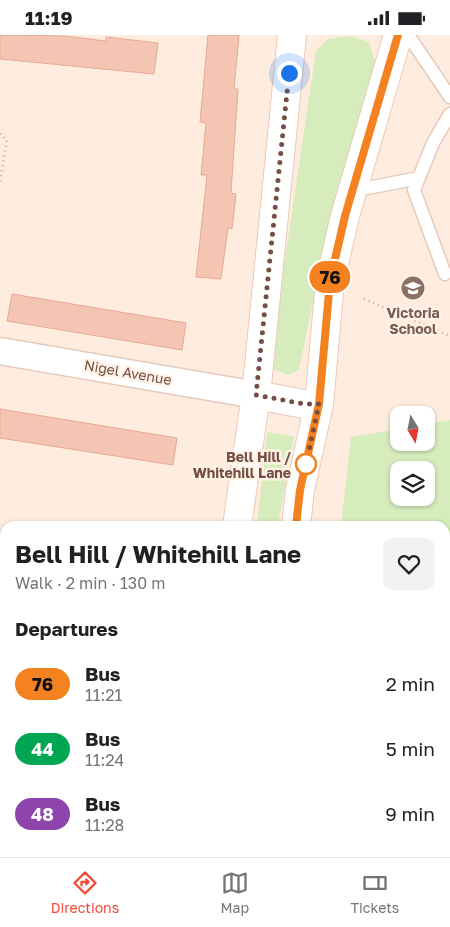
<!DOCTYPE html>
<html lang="en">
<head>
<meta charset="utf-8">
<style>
  :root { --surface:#fff; --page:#f2f2f2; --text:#202124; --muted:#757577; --line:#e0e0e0; --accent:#f24839 }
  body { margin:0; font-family:"Golos Text",sans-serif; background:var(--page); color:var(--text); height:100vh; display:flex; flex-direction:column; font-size:19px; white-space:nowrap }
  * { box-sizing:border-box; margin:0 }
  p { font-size:16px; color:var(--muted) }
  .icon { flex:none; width:28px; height:28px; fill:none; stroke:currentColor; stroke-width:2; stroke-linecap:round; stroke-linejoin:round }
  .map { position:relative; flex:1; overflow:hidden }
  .side { position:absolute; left:0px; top:486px; width:450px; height:336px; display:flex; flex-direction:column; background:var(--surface); border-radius:15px 15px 0 0; box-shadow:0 1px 4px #0004 }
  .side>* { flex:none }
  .badge { padding:0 10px; border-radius:16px; font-size:18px; line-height:32px }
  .needle { width:32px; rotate:170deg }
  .tools { position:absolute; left:390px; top:371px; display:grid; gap:10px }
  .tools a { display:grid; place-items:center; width:45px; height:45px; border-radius:10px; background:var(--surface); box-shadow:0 1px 4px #0004; font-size:25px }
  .you { position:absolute; width:25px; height:25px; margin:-12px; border:4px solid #fff; border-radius:50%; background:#1a73e8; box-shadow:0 0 0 8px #1a73e833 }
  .map>.badge { position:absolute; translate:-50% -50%; box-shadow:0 0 0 2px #fff }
  h2 { padding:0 15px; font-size:19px; line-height:45px }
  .round { display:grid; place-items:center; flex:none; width:52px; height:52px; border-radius:10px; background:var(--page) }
  .summary { display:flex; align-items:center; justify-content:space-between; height:85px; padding:0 15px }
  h1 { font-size:24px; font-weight:700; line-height:38px }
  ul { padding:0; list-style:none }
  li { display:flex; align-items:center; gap:15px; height:65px; padding:0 15px }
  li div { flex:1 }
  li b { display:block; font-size:19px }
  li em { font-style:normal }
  li .badge { min-width:55px; font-weight:700; text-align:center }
  .status { display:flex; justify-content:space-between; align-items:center; height:35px; padding:0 25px; background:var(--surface); direction:ltr }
  .status svg { height:14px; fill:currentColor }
  .dock { display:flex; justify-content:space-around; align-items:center; height:70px; border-top:1px solid var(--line); background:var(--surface); font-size:14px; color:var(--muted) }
  .dock a { display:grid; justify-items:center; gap:2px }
  .dock .on { color:var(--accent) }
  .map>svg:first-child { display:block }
  .green { fill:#d6ecbc; fill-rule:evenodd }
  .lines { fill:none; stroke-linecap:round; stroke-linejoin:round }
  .stream { stroke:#97dadb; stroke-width:7 }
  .building { fill:#f5c5b4; stroke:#e9a893 }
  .service-casing { stroke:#e4cabd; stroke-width:15 }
  .minor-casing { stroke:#e4cabd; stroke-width:29 }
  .secondary-casing { stroke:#eac9b9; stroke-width:30 }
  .path { stroke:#daa897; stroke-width:3; stroke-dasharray:1 4; stroke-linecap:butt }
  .service { stroke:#fff; stroke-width:12 }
  .minor { stroke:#fff; stroke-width:26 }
  .secondary { stroke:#fff; stroke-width:28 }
  .line-casing { stroke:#fff; stroke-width:11 }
  .line { stroke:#f58220; stroke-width:8 }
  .walk { stroke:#754f45; stroke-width:5; stroke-dasharray:0 9 }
  .stop-dot { fill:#fff; stroke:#f58220; stroke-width:2.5 }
  .labels { text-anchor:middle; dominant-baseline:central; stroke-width:5; stroke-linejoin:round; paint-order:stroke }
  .education-label { font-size:14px; font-weight:bold; fill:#785e54; stroke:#fff2e6 }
  .street-label { font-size:14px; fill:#754f45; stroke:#fff2e6 }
  .stop-label { font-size:14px; font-weight:bold; fill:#754f45; stroke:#fff2e6; text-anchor:end }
</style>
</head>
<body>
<div class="status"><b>11:19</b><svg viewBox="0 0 49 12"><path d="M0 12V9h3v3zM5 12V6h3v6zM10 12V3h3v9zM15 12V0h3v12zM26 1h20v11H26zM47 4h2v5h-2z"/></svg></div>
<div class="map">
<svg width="450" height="822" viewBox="0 0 450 822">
  <rect width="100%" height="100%" fill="#feedde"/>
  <path class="green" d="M350,1L369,7L375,27L324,214L299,335L289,340L269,332L316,16L328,4Z
    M450,385V724L445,725V491H341L351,402L399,394V408H426V389ZM399,435H426V462H399Z
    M267,397L294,401L278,491H257Z
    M0,740L5,741V818H182L183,822H0Z"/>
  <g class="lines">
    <path class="stream" d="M445,559L450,557
      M0,796L5,795"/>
  </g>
  <path class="building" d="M0,0L65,1L106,6V2L158,8L154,39L0,24Z
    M208,0H239L234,54H238L231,158L236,159L232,194L228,193L221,244L196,242L207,140H201L206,88L200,87Z
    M12,259L186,288L182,315L7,286Z
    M0,374L177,403L173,430L0,403Z"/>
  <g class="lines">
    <defs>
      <path id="service" d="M408,0L450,62
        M352,156L419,143
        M445,239L414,155L433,108L450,79"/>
      <path id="minor" d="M0,316L256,360
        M0,686L5,682"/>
      <path id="secondary" d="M256,360L304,369H319
        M237,491L256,360L292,0
        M296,491L300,455L319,369L330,246L345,181L398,0
        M230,818L231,822
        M289,818L290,822"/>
    </defs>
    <use href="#service" class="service-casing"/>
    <use href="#minor" class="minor-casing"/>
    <use href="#secondary" class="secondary-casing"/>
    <path class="path" d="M0,99L7,105L0,147
      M364,264L450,301
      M445,674L450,671
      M445,714L450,713
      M322,818L323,822
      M133,822L158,818"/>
    <use href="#service" class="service"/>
    <use href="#minor" class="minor"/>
    <use href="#secondary" class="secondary"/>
  </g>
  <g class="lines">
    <defs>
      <path id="line" d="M296,491L300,455L319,369L330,246L345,181L398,0"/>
    </defs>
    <use href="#line" class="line-casing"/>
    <use href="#line" class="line"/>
    <path class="walk" d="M289,38L256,360L304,369H319L306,429"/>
  </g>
  <defs>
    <symbol id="school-disc" viewBox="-11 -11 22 22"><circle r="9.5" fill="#8d6e63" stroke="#fff2e6"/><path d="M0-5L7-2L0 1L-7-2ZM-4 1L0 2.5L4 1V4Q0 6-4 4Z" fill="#fff"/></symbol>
  </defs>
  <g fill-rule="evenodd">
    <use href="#school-disc" x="399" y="239" width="28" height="28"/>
  </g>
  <circle class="stop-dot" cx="306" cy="429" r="10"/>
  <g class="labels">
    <g class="education-label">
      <text x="413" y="277">Victoria<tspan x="413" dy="16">School</tspan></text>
    </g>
    <g class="street-label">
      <text transform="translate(128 337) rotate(10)">Nigel Avenue</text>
    </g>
    <g class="stop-label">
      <text x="291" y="421">Bell Hill /<tspan x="291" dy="16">Whitehill Lane</tspan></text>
    </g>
  </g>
</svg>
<div class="tools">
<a><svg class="needle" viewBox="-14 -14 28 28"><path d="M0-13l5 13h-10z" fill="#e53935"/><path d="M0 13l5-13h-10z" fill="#757577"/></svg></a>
<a><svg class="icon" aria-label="layers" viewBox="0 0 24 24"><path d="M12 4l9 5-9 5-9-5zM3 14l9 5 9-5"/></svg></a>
</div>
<div class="you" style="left:289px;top:38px"></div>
<b class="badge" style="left:330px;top:242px;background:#f58220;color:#111">76</b>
<section class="side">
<div class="summary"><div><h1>Bell Hill / Whitehill Lane</h1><p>Walk · 2 min · 130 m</p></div><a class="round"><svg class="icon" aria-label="heart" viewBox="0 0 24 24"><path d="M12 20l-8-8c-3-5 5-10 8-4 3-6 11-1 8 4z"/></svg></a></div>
<h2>Departures</h2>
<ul>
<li><span class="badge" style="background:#f58220;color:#111">76</span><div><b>Bus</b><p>11:21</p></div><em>2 min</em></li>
<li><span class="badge" style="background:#00a651;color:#fff">44</span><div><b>Bus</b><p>11:24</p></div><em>5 min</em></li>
<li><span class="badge" style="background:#8e44ad;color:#fff">48</span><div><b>Bus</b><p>11:28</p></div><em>9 min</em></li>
</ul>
</section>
</div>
<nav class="dock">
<a class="on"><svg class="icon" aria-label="directions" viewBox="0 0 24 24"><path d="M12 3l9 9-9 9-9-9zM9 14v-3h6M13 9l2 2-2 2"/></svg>Directions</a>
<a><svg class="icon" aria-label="map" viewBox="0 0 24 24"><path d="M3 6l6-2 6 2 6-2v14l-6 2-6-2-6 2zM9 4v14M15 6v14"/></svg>Map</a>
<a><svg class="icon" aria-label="tickets" viewBox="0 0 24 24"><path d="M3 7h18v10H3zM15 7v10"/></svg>Tickets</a>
</nav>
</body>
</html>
